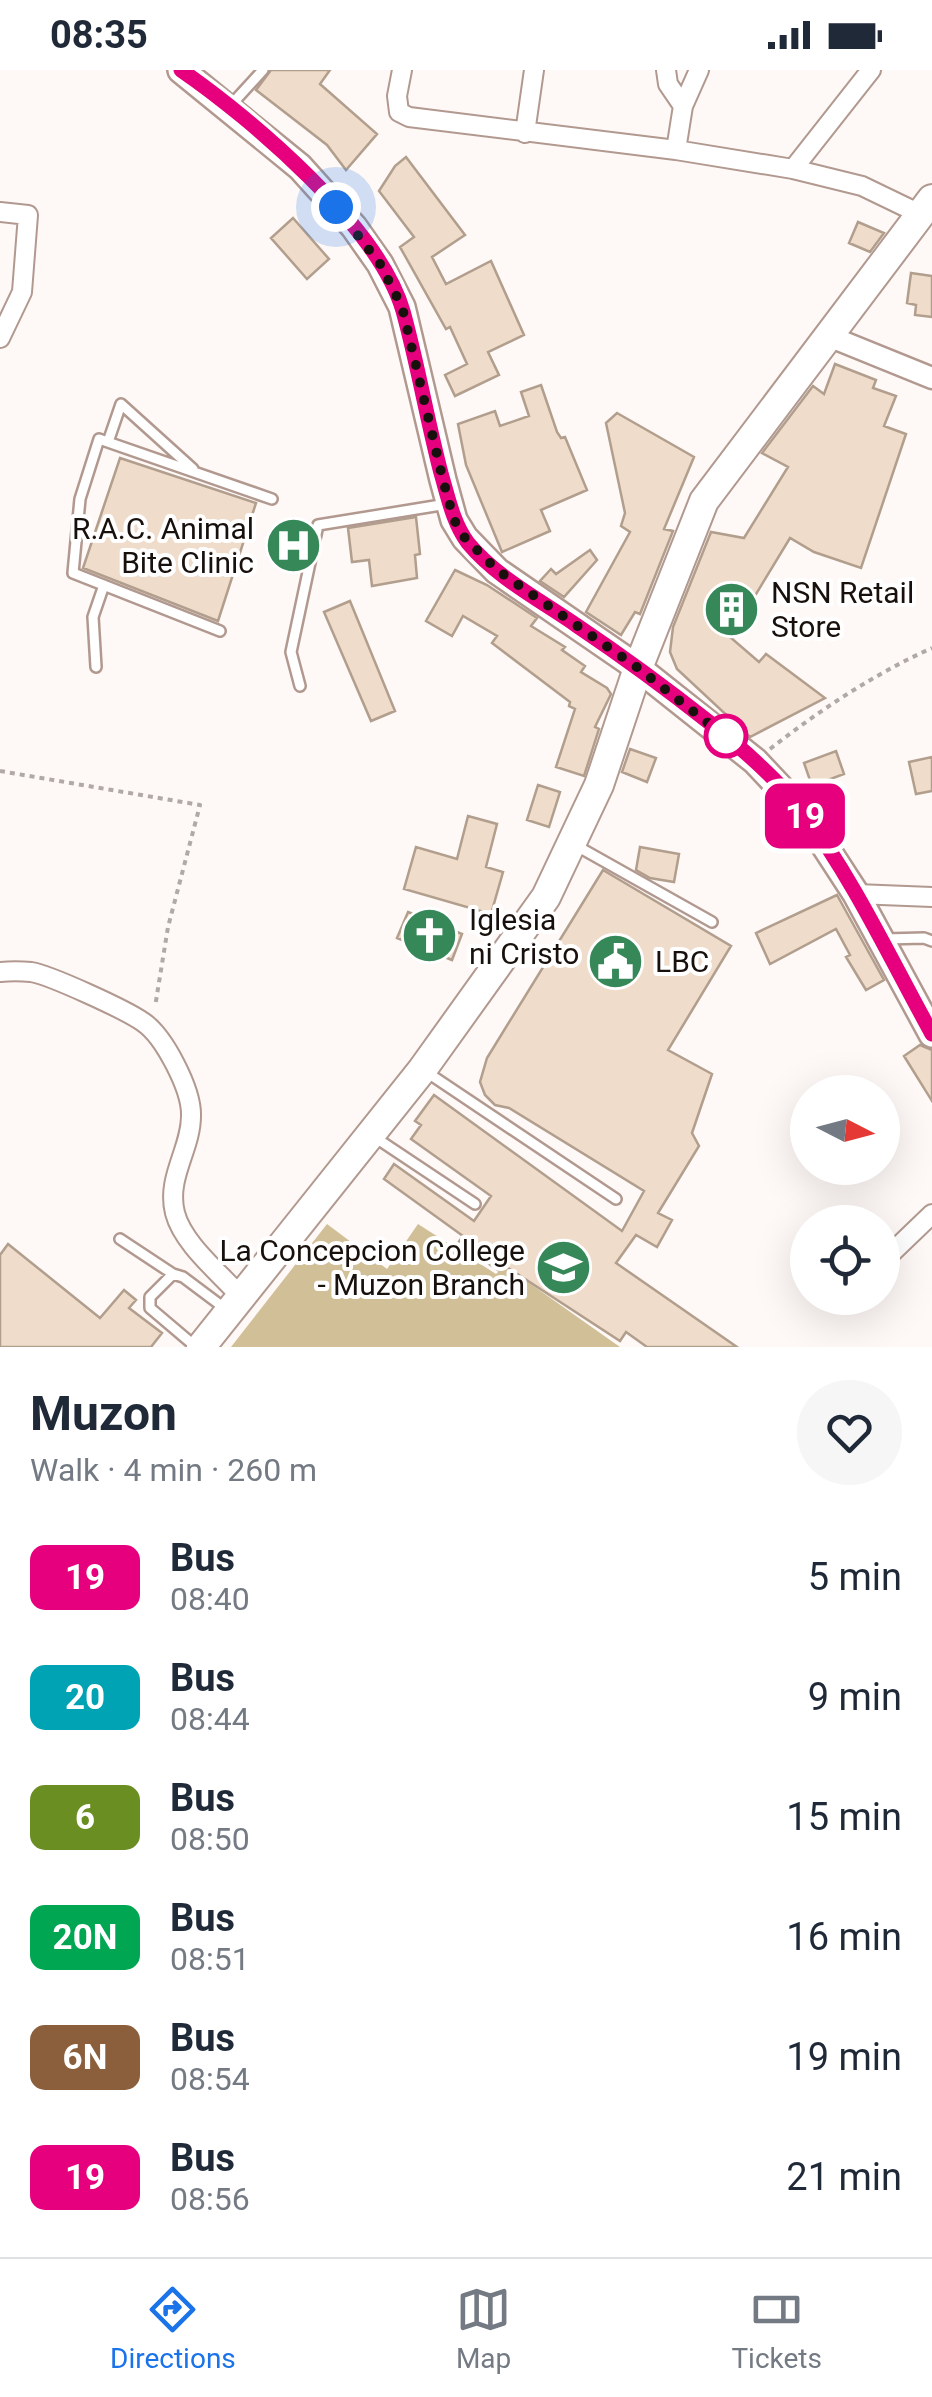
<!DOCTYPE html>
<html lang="en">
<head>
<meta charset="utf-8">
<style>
  :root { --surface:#fff; --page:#f6f6f7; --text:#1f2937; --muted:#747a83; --line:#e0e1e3; --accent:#1a73e8 }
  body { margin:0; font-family:Roboto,sans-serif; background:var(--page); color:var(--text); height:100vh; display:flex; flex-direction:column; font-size:38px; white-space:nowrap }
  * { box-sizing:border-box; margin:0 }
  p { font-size:32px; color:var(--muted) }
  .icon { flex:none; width:55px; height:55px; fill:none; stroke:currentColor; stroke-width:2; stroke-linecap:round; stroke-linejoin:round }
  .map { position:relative; height:1277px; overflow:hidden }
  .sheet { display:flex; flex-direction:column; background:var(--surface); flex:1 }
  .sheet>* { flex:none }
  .badge { padding:0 20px; border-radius:15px; font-size:35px; line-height:65px }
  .needle { width:65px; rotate:96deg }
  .tools { position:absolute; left:790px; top:1005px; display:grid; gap:20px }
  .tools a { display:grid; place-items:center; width:110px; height:110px; border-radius:50%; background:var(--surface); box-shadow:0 10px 40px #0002; font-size:50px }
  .you { position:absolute; width:50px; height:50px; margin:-25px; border:8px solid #fff; border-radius:50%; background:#1a73e8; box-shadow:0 0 0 15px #1a73e833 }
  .map>.badge { position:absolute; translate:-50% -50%; box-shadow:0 0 0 5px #fff }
  .round { display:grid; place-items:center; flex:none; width:105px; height:105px; border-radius:52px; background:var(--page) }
  .headline { display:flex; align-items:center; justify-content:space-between; height:170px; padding:0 30px }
  h1 { font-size:48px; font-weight:700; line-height:75px }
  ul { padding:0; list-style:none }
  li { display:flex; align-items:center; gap:30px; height:120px; padding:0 30px }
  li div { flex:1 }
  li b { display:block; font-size:38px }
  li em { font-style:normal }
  li .badge { min-width:110px; font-weight:700; text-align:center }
  .status { display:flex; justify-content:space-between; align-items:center; height:70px; padding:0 50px; background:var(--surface); direction:ltr }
  .status svg { height:28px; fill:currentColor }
  .dock { display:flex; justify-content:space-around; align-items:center; height:140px; border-top:2px solid var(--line); background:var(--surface); font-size:28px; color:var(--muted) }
  .dock a { display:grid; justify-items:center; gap:5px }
  .dock .selected { color:var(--accent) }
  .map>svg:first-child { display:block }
  .forest { fill:#d1bf97 }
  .building { fill:#f0dcca; stroke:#b19e8d; stroke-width:2.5 }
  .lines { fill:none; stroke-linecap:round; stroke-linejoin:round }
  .service-casing { stroke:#b29990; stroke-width:14 }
  .minor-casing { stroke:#b29990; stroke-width:22 }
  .tertiary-casing { stroke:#b29990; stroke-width:25 }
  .secondary-casing { stroke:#b29990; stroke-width:30 }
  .primary-casing { stroke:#b29990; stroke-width:32 }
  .path { stroke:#b0a9a6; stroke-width:4; stroke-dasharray:5 5; stroke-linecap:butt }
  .service { stroke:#fff; stroke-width:9 }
  .minor { stroke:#fff; stroke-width:18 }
  .tertiary { stroke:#fff; stroke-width:20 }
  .secondary { stroke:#fff; stroke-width:25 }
  .primary { stroke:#fff; stroke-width:28 }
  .line-casing { stroke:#fff; stroke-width:22 }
  .line { stroke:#e6007e; stroke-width:15 }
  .walk { stroke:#18100c; stroke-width:10; stroke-dasharray:0 18 }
  .stop-dot { fill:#fff; stroke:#e6007e; stroke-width:5 }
  .labels { text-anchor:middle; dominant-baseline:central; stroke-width:8; stroke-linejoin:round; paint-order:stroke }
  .poi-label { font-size:30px; fill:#18100c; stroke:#fff; text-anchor:start }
</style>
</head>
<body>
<div class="status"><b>08:35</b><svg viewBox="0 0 49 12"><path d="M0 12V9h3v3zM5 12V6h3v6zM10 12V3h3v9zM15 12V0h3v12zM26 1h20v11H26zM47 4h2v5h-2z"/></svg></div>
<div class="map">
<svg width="932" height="1277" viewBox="0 0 932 1277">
  <rect width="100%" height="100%" fill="#fef8f6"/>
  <path class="forest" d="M327,1154L387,1199L418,1154L496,1204L503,1197L515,1203L620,1277H231Z"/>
  <path class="building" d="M271,0H330L320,14L377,64L346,100L327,75L256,20Z
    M406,87L465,165L432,187L446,214L491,191L524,265L488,282L499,305L455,326L445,305L467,294L450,257L446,259L400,177L414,167L379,121L395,96Z
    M293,148L329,189L307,209L271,168Z
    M858,152L884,163L870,182L849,173Z
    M911,203L932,206V247L915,245L916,235L907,233Z
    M835,294L876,310L873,318L896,326L884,356L906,364L861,498L814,482L790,468L730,567L759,592L766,584L825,628L750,667L677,599L670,582L673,557L711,462L744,468L788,397L762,383L813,316L824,324Z
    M541,315L557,362L561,368L565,367L587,420L541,440L550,461L502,482L466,395L458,354L495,341L500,356L529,346L521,322Z
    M617,343L694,387L664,459L673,461L640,544L635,542L621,565L586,542L630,462L621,456L625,443L606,353Z
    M120,388L256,433L218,551L83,498Z
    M416,447L420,484L415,485L417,508L372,516L369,490L352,492L348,458Z
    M590,480L597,490L564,527L540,511L551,499L556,504Z
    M455,500L487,515L537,548L531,556L565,577L562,580L585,596L581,602L607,618L611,624L595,657L599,659L584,706L556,697L575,639L569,636L570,632L492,573L497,566L463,546L452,566L426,551Z
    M350,531L395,641L371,651L324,542Z
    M630,679L656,688L647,712L622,702Z
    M836,681L844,704L812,716L804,693Z
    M932,687V721L916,724L909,692Z
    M538,715L560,722L549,757L527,750Z
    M468,746L497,754L486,797L503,802L491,844L404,819L416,777L457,789Z
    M640,777L679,784L674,812L650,808L636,800Z
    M603,800L731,876L668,980L712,1004L692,1063L699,1076L658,1143L672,1150L657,1177L636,1165L616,1193L737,1277H647L626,1262L620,1271L502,1194L498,1200L458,1173L463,1166L384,1109L394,1094L474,1151L491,1126L411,1069L421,1055L415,1051L434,1025L622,1161L644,1121L509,1038L495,1035L485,1025L480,1012L487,988Z
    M837,825L884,910L866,920L846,887L850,885L836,859L770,894L756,863Z
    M408,842L462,864L452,890L397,868Z
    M920,975L932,980V1031L904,986Z
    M8,1174L100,1248L124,1220L136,1230L129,1238L162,1263L151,1277H0V1185Z"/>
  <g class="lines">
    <defs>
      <path id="service" d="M231,35L263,0
        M108,372L121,334L193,399
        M220,561L73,503L80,429L99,369L272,429
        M96,597L93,547L104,515
        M300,616L291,582L318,455L447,434
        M575,775L712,852
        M885,869L924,868L932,871
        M425,1001L616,1129
        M376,1068L475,1134
        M120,1169L173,1204
        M196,1277L150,1238V1227L173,1204L183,1207L227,1240"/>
      <path id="minor" d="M402,0L397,26L399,42L409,47L676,80L793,99L862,116L920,144
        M666,0L668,14L683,36
        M525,63L534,0
        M676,80L683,36L699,0
        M793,99L871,0
        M0,142L28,145L22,222L0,268
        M856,824L932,827
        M0,902C10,901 21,901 31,902C50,905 126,940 143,952C164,966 192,1020 191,1046C191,1079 166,1108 175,1143C183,1174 220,1203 241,1227
        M882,1192L932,1144"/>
      <path id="tertiary" d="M826,265L932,308"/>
      <path id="secondary" d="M181,0L300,97L354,157L380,194L402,237L443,410L454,450L465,468L497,501L638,598L755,691L802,741L856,824L932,964"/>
      <path id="primary" d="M201,1277L422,1000L546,827L599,715L638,598L704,431L932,129"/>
    </defs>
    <use href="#service" class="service-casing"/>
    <use href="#minor" class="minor-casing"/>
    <use href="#tertiary" class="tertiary-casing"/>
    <use href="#secondary" class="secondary-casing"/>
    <use href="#primary" class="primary-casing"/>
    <path class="path" d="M770,679C820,640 874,604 932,578
      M0,701L200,735L168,857L155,937"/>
    <use href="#service" class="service"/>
    <use href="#minor" class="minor"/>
    <use href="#tertiary" class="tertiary"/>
    <use href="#secondary" class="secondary"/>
    <use href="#primary" class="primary"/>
  </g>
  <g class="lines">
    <defs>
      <path id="line" d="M181,0C252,49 379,157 403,241C418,295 427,350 441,403C448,427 453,453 468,473C496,507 540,530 576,555C622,586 667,619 710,653C743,679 777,709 803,742C854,810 891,890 932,964"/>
    </defs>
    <use href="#line" class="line-casing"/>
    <use href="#line" class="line"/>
    <path class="walk" d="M336,137L380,194L402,237L443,410L454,450L465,468L497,500L638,598L732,672L726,666"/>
  </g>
  <defs>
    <symbol id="hospital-disc" viewBox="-11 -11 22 22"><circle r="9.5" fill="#368859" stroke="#fff"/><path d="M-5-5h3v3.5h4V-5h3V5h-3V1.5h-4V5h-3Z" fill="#fff"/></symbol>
    <symbol id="building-disc" viewBox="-11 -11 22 22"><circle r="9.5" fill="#368859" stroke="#fff"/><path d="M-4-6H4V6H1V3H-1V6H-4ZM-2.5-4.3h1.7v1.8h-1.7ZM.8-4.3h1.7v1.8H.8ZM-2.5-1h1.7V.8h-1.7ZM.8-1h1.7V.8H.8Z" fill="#fff"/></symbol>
    <symbol id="church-disc" viewBox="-11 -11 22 22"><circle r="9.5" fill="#368859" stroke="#fff"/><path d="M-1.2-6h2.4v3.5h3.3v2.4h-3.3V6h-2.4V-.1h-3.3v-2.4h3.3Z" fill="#fff"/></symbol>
    <symbol id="civic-disc" viewBox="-11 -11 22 22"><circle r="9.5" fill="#368859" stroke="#fff"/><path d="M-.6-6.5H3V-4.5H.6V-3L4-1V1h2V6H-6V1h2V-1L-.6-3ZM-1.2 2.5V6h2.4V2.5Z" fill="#fff"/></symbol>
    <symbol id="school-disc" viewBox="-11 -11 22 22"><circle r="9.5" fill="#368859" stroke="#fff"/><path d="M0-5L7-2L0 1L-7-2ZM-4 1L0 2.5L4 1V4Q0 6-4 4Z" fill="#fff"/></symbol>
  </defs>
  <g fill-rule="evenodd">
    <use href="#hospital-disc" x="262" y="444" width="63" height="63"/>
    <use href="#building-disc" x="700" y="508" width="63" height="63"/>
    <use href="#church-disc" x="398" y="834" width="63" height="63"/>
    <use href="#civic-disc" x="584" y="860" width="63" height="63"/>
    <use href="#school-disc" x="532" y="1166" width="63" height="63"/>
  </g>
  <circle class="stop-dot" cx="726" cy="666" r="20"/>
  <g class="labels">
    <g class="poi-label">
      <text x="254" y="458" text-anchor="end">R.A.C. Animal<tspan x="254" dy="34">Bite Clinic</tspan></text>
      <text x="771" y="522">NSN Retail<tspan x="771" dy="34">Store</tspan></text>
      <text x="469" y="849">Iglesia<tspan x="469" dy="34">ni Cristo</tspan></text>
      <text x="655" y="891">LBC</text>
      <text x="525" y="1180" text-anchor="end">La Concepcion College<tspan x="525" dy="34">- Muzon Branch</tspan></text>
    </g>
  </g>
</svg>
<div class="tools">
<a><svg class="needle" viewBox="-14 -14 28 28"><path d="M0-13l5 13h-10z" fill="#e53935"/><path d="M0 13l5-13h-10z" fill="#747a83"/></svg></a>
<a><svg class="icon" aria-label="locate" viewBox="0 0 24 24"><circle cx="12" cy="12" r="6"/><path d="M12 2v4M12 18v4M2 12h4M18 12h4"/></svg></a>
</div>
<div class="you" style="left:336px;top:137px"></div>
<b class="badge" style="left:805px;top:746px;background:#e6007e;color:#fff">19</b>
</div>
<section class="sheet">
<div class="headline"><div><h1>Muzon</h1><p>Walk · 4 min · 260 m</p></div><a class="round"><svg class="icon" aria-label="heart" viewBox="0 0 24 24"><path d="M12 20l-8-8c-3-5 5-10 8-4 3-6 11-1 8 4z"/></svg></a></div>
<ul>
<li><span class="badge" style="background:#e6007e;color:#fff">19</span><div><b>Bus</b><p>08:40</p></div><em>5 min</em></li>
<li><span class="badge" style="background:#00a3b4;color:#fff">20</span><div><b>Bus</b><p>08:44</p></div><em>9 min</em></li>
<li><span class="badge" style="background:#6b8e23;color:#fff">6</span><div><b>Bus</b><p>08:50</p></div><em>15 min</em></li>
<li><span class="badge" style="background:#00a651;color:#fff">20N</span><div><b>Bus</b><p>08:51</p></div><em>16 min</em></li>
<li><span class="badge" style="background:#8b5e3c;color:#fff">6N</span><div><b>Bus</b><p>08:54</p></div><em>19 min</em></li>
<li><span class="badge" style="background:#e6007e;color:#fff">19</span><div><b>Bus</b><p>08:56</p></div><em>21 min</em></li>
</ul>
</section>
<nav class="dock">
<a class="selected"><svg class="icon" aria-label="directions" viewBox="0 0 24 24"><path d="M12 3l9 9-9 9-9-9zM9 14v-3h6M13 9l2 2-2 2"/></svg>Directions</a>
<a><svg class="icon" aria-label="map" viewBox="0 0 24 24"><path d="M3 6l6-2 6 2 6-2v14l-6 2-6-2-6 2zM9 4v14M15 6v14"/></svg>Map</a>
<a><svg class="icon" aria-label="tickets" viewBox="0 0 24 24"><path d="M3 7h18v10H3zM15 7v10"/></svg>Tickets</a>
</nav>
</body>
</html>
